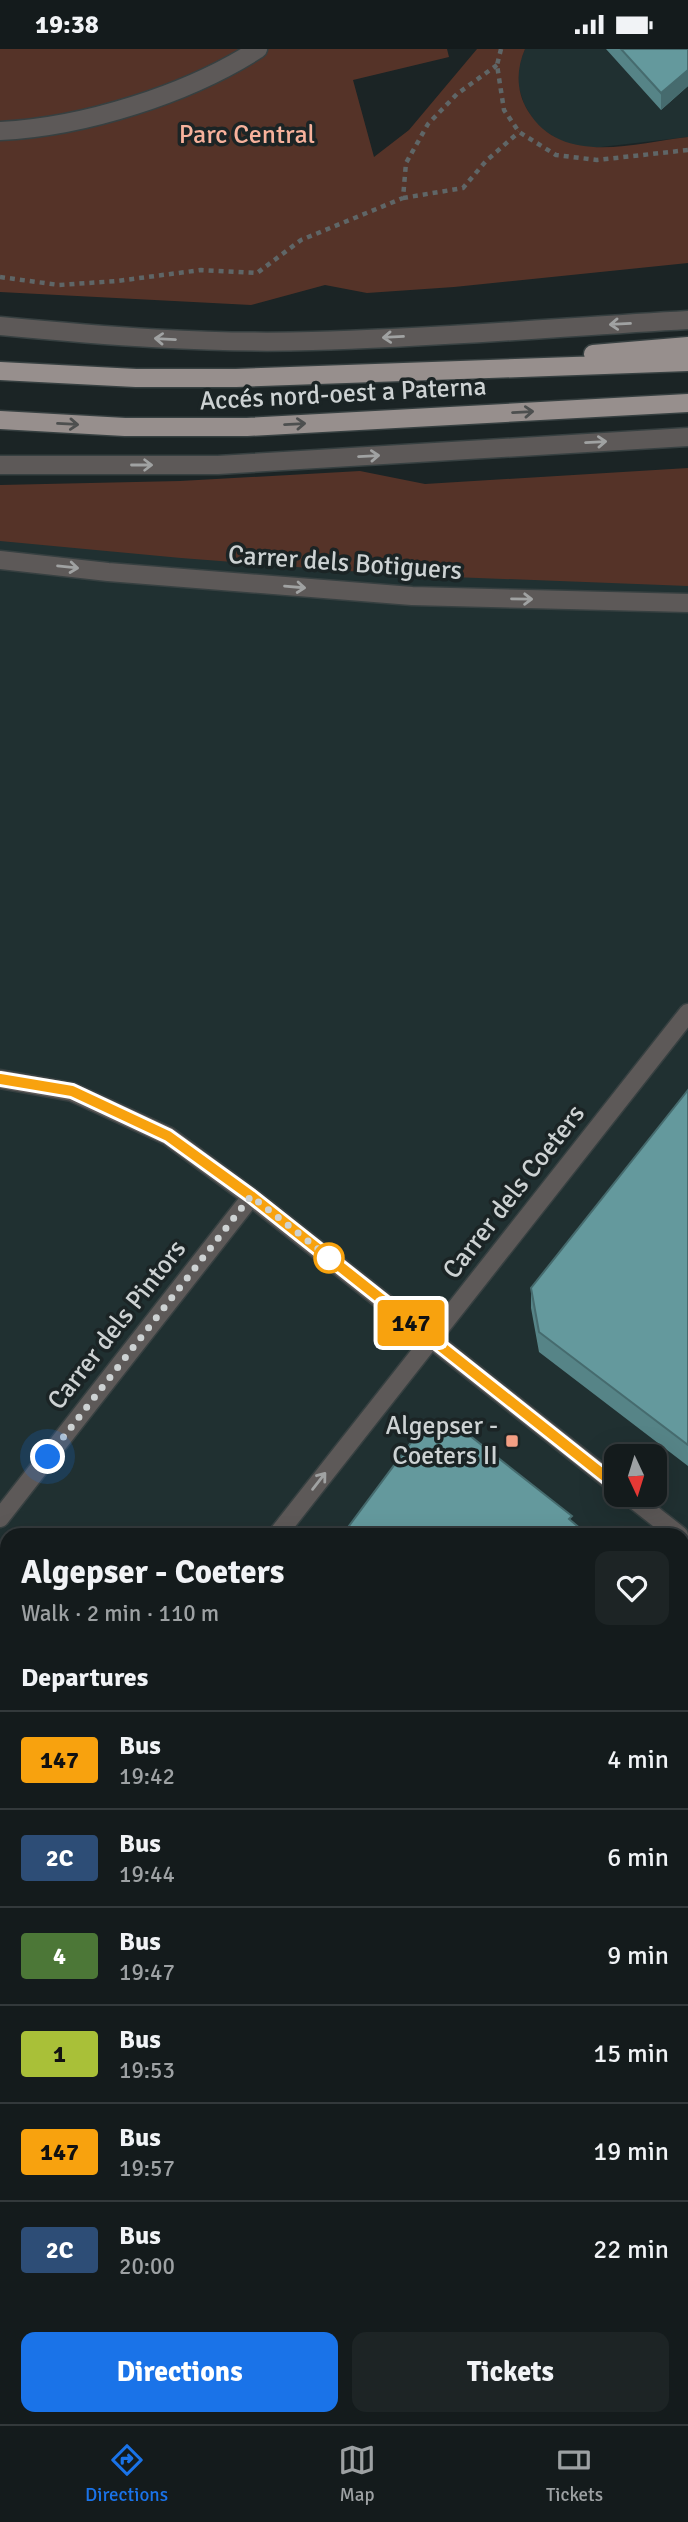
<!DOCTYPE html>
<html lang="en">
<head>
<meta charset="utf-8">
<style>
  :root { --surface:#141b1c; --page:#1d2425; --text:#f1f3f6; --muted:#9da1a3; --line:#33393b; --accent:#1a73e8 }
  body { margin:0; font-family:Signika,sans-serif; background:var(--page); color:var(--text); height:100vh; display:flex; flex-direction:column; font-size:26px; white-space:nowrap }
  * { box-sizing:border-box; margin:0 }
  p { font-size:23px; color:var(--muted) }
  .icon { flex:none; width:38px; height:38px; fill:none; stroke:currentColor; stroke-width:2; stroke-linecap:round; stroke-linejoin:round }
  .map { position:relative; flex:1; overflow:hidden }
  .drawer { position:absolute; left:0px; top:1479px; width:690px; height:898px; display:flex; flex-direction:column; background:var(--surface); border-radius:21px 21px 0 0; box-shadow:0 7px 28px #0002,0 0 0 2px var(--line) }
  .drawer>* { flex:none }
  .badge { padding:0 14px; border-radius:5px; font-size:24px; line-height:46px }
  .needle { width:46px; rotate:176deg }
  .buttons { position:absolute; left:604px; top:1395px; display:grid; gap:14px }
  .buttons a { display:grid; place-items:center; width:63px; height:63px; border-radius:14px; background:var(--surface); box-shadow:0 7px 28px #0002,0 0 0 2px var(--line); font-size:35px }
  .you { position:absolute; width:35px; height:35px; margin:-18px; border:5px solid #fff; border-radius:50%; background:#1a73e8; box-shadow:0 0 0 10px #1a73e833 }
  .map>.badge { position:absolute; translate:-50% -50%; box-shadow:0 0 0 4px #fff }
  h2 { padding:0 21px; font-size:26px; line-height:63px }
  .round { display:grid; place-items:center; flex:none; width:74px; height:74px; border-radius:14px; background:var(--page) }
  .head { display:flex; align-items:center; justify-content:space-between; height:119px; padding:0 21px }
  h1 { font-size:33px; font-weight:700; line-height:52px }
  .action { display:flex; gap:14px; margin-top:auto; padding:14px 21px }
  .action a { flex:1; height:80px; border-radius:14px; background:var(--accent); color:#fff; font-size:28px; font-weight:700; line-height:80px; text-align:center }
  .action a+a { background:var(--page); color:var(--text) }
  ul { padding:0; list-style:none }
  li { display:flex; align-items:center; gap:21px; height:98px; padding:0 21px; border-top:2px solid var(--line) }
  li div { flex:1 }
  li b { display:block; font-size:26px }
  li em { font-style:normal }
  li .badge { min-width:77px; font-weight:700; text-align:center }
  .status { display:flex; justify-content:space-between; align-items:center; height:49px; padding:0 35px; background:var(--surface); direction:ltr }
  .status svg { height:19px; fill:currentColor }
  .tabs { display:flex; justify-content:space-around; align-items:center; height:98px; border-top:2px solid var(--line); background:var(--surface); font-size:19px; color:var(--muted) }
  .tabs a { display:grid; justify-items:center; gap:4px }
  .tabs .on { color:var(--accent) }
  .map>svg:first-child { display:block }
  .built { fill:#203031; fill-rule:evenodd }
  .green { fill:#553328 }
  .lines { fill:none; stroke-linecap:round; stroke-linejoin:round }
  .minor-casing { stroke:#374041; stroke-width:21 }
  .major-casing { stroke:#374041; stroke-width:21 }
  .path { stroke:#5f6667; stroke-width:4.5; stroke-dasharray:5 5; stroke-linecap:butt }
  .minor { stroke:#5d5958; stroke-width:18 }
  .major { stroke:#978f8d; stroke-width:18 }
  .wall { fill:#568487 }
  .shaded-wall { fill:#466b6e }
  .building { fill:#64999d; stroke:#466b6e; stroke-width:2 }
  .oneway { stroke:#a0a2a2 }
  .oneway2 { stroke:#4d4f4f }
  .line-casing { stroke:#fff; stroke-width:16 }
  .line { stroke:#f8a20e; stroke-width:10 }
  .walk { stroke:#cdd2d3; stroke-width:7; stroke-dasharray:0 12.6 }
  .stop-dot { fill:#fff; stroke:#f8a20e; stroke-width:3.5 }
  .poi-dot { fill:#f39f84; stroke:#1b2425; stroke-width:2.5 }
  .labels { text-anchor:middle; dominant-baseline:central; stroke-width:7; stroke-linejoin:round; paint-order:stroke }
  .park-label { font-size:26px; fill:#f7b29c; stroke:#1b2425 }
  .street-label { font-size:26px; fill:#cdd2d3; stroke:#1b2425 }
  .poi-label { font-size:26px; fill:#cdd2d3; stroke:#1b2425; text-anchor:end }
</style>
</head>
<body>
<div class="status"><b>19:38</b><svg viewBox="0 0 49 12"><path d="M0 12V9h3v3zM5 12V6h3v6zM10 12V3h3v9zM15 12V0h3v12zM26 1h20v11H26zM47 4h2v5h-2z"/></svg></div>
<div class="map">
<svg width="688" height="2375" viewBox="0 0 688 2375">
  <rect width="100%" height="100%" fill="#1b2425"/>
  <path class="built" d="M525,0H688V88L601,98H577L559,91L537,77L524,55L518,36L519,15Z
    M0,463L688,502V2246L682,2241V1486H7V1709L0,1703ZM616,1407H654V1446H616Z"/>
  <path class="green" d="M0,0H447L449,8L353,31L374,108L409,81L477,0H525C516,21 516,42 528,62C562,118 635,94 688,88V214L454,238L367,244L325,236L251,256L0,243Z
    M688,419V537L401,526L181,509L0,492V436L180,432L360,422L425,435Z
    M0,1866H7V2208L0,2203Z
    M212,2370H655L662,2375H219Z"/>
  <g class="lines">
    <defs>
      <path id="minor" d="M0,82C84,78 188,45 258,0
        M0,277C104,287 208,295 312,292C437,289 563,278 688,271
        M0,416H218L688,388
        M0,511L108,523L412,547L688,554
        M0,1030L72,1043L168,1087L251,1148L616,1436
        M628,1446L679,1486
        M0,1469L251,1148
        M277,1486L688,964
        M0,1612L7,1616
        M682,1755L688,1748
        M0,1832L7,1829
        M0,2190L7,2195
        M682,2256L688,2248
        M682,2277L688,2282
        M682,2322L688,2326
        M0,2348L7,2359
        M229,2370L236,2375"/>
      <path id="major" d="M593,305L688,297
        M0,322L136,329H236L688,313
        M0,371L125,378H247L688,354"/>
    </defs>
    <use href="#minor" class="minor-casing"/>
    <use href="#major" class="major-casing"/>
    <path class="path" d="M501,0L497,16L504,61L519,83L556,106L597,111L688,101
      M403,149L463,139L486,112L519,83
      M0,228L59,236L117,232L201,221L257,224L301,191L403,149L406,114L428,75L457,45L497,16
      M0,1874L7,1873
      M0,2007L7,2013
      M400,2370L408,2375
      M639,2370L646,2375"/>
    <use href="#minor" class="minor"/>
    <use href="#major" class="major"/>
  </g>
  <path class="wall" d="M606,0H688V37L661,61Z
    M688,1041V1417L539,1303L531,1259V1239Z"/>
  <path class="shaded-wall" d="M688,21V37L661,61V44Z
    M688,1676V1697L682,1704V1684Z
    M688,2172V2193L682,2200V2179Z"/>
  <path class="building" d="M621,0H688V21L661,44Z
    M688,1041V1396L539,1283L531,1239Z
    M442,1372L455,1375L572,1467L569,1470L588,1486L343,1485L424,1376Z
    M682,1556L688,1560V1676L682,1684Z
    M688,1793V2172L682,2179V1801Z"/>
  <defs><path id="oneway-shaft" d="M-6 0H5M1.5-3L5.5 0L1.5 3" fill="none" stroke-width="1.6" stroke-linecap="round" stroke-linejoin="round" transform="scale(1.75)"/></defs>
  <g class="oneway">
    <use href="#oneway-shaft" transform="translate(620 275) rotate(177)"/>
    <use href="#oneway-shaft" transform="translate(393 288) rotate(177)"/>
    <use href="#oneway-shaft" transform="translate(165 290) rotate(-177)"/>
    <use href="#oneway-shaft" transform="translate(596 393) rotate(-3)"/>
    <use href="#oneway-shaft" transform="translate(369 407) rotate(-3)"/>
    <use href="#oneway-shaft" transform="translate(142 416)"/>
    <use href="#oneway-shaft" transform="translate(68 518) rotate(6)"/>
    <use href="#oneway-shaft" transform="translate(295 538) rotate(5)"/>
    <use href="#oneway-shaft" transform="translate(522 550) rotate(1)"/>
    <use href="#oneway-shaft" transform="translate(319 1432) rotate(-52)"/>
  </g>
  <g class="oneway2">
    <use href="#oneway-shaft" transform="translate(523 363) rotate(-3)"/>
    <use href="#oneway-shaft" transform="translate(68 375) rotate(3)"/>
    <use href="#oneway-shaft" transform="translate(295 375) rotate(-3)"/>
  </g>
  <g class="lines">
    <defs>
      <path id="line" d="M0,1030L72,1042L168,1087L251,1147L616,1436"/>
    </defs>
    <use href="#line" class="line-casing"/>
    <use href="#line" class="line"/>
    <path class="walk" d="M48,1408L251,1147L336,1214L329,1209"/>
  </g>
  <circle class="stop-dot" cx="329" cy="1209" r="14"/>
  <rect class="poi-dot" x="505" y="1385" width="14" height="14" rx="3.5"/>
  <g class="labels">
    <g class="park-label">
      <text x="247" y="86">Parc Central</text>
    </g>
    <g class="street-label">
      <text transform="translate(343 345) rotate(-3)">Accés nord-oest a Paterna</text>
      <text transform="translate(345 514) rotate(4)">Carrer dels Botiguers</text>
      <text transform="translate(514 1143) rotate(-52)">Carrer dels Coeters</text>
      <text transform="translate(117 1276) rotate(-52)">Carrer dels Pintors</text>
    </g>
    <g class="poi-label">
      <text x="498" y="1377">Algepser -<tspan x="498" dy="30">Coeters II</tspan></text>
    </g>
  </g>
</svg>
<div class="buttons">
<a><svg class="needle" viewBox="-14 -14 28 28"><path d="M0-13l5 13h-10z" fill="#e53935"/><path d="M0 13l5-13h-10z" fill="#9da1a3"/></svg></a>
</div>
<div class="you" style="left:48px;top:1408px"></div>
<b class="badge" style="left:411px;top:1274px;background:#f8a20e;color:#111">147</b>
<section class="drawer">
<div class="head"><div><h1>Algepser - Coeters</h1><p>Walk · 2 min · 110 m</p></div><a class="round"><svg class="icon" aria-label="heart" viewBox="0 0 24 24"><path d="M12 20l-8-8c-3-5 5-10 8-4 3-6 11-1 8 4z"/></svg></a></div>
<h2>Departures</h2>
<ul>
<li><span class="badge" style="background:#f8a20e;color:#111">147</span><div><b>Bus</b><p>19:42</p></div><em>4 min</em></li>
<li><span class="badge" style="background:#2d4d76;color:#fff">2C</span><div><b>Bus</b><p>19:44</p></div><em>6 min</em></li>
<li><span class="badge" style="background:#4c7737;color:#fff">4</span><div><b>Bus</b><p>19:47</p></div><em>9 min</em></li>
<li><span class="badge" style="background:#a9c038;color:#111">1</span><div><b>Bus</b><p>19:53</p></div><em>15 min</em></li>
<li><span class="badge" style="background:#f8a20e;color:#111">147</span><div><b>Bus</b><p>19:57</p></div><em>19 min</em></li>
<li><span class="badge" style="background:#2d4d76;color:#fff">2C</span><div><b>Bus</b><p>20:00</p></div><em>22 min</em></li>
</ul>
<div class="action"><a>Directions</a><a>Tickets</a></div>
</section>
</div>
<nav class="tabs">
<a class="on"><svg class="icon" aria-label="directions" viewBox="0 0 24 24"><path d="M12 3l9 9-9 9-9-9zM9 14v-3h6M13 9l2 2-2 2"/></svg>Directions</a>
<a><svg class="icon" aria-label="map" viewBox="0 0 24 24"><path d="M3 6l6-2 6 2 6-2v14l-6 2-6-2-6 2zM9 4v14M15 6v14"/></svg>Map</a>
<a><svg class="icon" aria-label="tickets" viewBox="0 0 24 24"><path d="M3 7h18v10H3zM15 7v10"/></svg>Tickets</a>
</nav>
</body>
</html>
